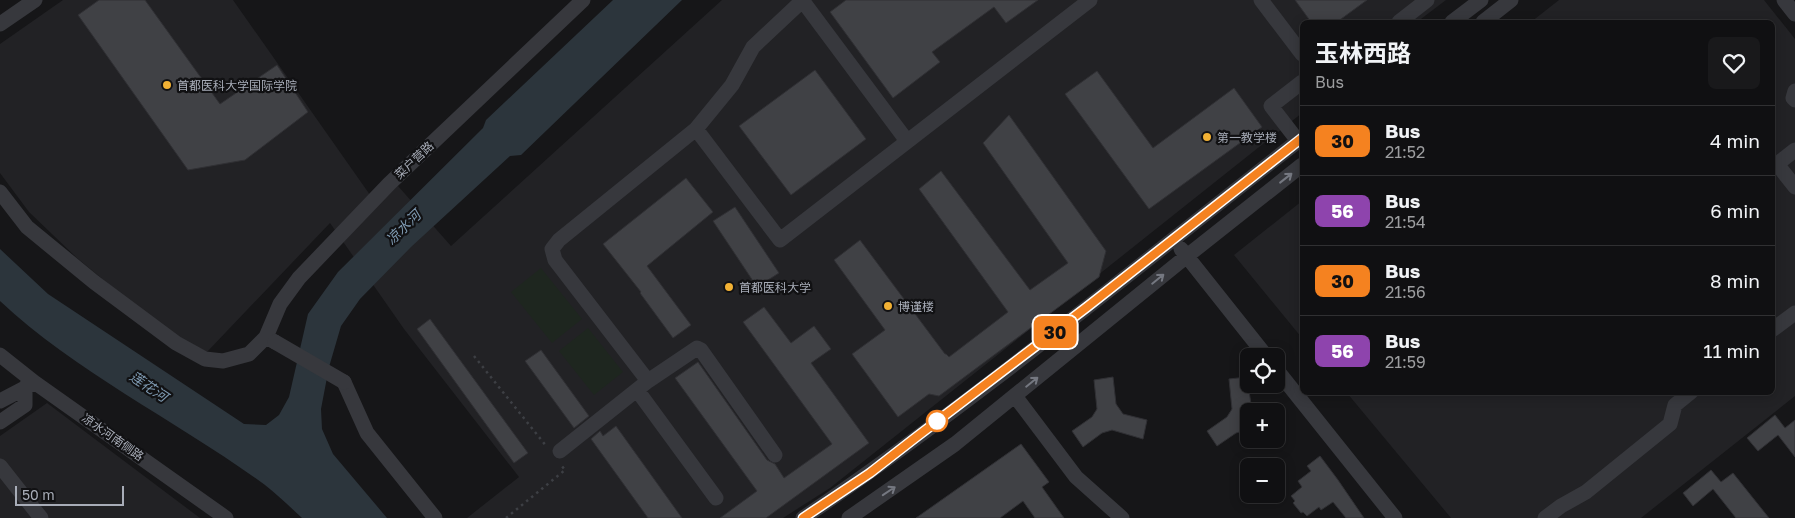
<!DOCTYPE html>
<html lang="en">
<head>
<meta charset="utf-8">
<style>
  :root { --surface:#101012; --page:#19191b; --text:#f1f3f6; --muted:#9c9d9f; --line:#303032 }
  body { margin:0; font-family:"Golos Text","Noto Sans SC",sans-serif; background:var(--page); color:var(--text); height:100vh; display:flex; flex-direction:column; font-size:19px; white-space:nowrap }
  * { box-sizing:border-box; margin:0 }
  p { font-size:16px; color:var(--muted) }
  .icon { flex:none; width:28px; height:28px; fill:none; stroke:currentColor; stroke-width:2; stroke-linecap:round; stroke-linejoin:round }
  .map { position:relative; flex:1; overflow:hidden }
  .side { position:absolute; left:1300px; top:20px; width:475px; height:375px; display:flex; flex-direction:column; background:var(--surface); border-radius:8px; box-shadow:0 2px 12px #0003,0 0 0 1px var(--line) }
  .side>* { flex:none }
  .badge { padding:0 10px; border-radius:8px; font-size:18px; line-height:32px }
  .fabs { position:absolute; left:1240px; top:348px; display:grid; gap:10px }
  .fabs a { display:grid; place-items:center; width:45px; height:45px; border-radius:8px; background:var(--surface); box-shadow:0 2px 12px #0003,0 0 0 1px var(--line); font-size:25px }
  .scale { position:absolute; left:15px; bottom:12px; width:109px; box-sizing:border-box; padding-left:5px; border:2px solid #a8adb8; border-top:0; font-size:14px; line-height:18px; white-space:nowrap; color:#a8adb8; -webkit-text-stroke:4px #111113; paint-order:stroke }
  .map>.badge { position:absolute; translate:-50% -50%; box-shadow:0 0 0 2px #fff }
  .round { display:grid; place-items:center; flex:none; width:52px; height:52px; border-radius:8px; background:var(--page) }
  .headline { display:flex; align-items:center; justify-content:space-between; height:85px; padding:0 15px }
  h1 { font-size:24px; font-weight:700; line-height:38px }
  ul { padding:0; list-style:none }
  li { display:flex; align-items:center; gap:15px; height:70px; padding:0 15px; border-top:1px solid var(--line) }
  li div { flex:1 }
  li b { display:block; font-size:19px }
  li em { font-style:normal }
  li .badge { min-width:55px; font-weight:700; text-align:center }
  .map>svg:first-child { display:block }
  .built { fill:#222225 }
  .green { fill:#1e261f }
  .water { fill:#2c353c }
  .building { fill:#404145; stroke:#303034 }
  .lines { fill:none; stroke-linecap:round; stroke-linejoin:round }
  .path { stroke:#3d3f44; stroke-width:2.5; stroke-dasharray:2.5 4; stroke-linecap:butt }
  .minor { stroke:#37383d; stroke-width:15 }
  .minor-bridge { stroke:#37383d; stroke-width:15 }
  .oneway { stroke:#757881 }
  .line-casing { stroke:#fff; stroke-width:11 }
  .line { stroke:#f58220; stroke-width:8 }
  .poi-dot { fill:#f2b134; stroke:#111113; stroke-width:2 }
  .stop-dot { fill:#fff; stroke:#f58220; stroke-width:2.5 }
  .labels { text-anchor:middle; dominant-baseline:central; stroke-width:4.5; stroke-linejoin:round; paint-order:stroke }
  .poi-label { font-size:12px; fill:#a8adb8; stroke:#111113; text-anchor:start }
  .street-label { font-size:12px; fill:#a8adb8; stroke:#111113 }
  .water-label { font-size:14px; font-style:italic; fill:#7f9bb3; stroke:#111113 }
</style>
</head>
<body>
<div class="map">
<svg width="1795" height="518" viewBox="0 0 1795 518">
  <rect width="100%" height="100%" fill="#161618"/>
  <path class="built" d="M63,0H233L375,202L398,186L451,246L722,0H1446L1417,22H1302V113L830,488L783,518H467L519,477L404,329L330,223L207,352L190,344L147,316L77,258L29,212L0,173V44Z
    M1559,0H1764L1795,39V396L1641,518H1451L1347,393L1772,392V22H1531Z
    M1302,201V338L1234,255Z
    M47,403L200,518H0V436Z"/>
  <path class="green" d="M541,268L582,319L552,343L511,292Z
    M588,328L623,372L594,395L559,351Z"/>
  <path class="water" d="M613,0H682L521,155L510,156L411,247L360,299L341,326L329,367L321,409L322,429L333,454L387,518H302C290,507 278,495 265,485C179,422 78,374 0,301V249L48,294L244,424L266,425L279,415L289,397L308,314L338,272L483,128L486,120Z"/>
  <path class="building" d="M99,0H145L220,104L277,65L308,112L245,160L188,170L78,15Z
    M846,0H1038L1006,23L994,7L932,52L940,62L893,98L830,12Z
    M1295,0H1367L1337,22H1311Z
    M815,70L866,139L791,195L739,126Z
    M1097,71L1153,148L1234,88L1262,127L1149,209L1065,94Z
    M1009,115L1106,251L1099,277L939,396L929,394L898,417L852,354L885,330L834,260L860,240L945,354H946L949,357L1008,312L919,189L941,171L1030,290L1068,263L983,143Z
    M686,178L713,212L647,266L691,325L673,338L640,293L641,292L603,244Z
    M735,207L779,273L757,287L713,221Z
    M764,307L791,343L814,326L831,349L811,363L869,443L766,518H720L757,491L675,378L698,362L767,460L775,464L784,478L832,444L743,322Z
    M430,319L528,453L514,463L417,329Z
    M541,350L589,416L574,428L525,361Z
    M1113,377L1116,404L1123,414L1147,420L1143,439L1112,430L1102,433L1083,447L1072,431L1092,417L1097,409L1094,380Z
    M1247,377L1252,411H1249V429L1236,433L1217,446L1207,431L1227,417L1232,409L1229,379Z
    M1775,415L1785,428L1795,420V457L1778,435L1758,451L1747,438Z
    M616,426L682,518H648L591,439L600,431L603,436Z
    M1021,444L1049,482L1042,487L1064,518H1035L1023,501L1000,518H916Z
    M1320,456L1338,480L1364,518H1346L1333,502L1321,510L1319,507L1307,516L1303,512L1301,513L1293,503L1295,501L1291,496L1302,487L1298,481L1311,471L1307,466Z
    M1711,470L1721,482L1733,473L1769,518H1736L1713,489L1693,506L1683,493Z"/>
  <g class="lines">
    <path class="path" d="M474,356L547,447
      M506,518L565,470L561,465"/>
    <path class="minor" d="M802,0L907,141
      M1261,0L1302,54
      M1784,0L1795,14
      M1399,22L1427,0
      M1452,22L1481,0
      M1483,22L1511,0
      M0,24L35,0
      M1795,91L1793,98L1795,100
      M696,129L780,240L1090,0
      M1298,141L1271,106L1302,82
      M1795,150L1777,164L1795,187
      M0,192L27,227L94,282L176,343L205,359L223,361L249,354L266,337
      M1181,249L1266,356
      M1772,330L1795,313
      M275,342L266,337L280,304L299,278L389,184L583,0
      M0,355L34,382L226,518
      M1276,369L1395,518
      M648,381L555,260L552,249L559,240L696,129L732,85L753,47L803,0
      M344,382L367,433L435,518
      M637,390L716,498
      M1015,396L1076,477L1122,518
      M0,401L25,388L29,382
      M0,422L25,405V388L34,382
      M560,451L648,381L697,348L701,350L775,455
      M0,466L41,518
      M803,518C976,401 1137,266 1302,138
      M849,518L955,444L1187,256L1302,165
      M1545,518L1561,506L1586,492L1670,424L1675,405L1691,392"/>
    <path class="minor-bridge" d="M275,342L344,382"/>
  </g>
  <defs><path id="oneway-shaft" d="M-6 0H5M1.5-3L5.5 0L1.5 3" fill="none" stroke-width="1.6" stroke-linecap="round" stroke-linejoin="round" transform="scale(1.25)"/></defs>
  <g class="oneway">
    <use href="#oneway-shaft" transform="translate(1286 178) rotate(-38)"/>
    <use href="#oneway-shaft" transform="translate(1158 279) rotate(-39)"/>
    <use href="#oneway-shaft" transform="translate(1032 382) rotate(-39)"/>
    <use href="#oneway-shaft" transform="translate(889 491) rotate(-34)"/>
  </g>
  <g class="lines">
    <defs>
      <path id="line" d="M803,518L870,473L915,438L1087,307L1302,138"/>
    </defs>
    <use href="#line" class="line-casing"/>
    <use href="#line" class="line"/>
  </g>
  <g class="poi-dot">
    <circle cx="167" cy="85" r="5"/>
    <circle cx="1207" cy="137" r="5"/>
    <circle cx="729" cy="287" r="5"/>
    <circle cx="888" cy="306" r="5"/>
  </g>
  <circle class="stop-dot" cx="937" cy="421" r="10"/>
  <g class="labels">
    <g class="poi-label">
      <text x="177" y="85">首都医科大学国际学院</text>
      <text x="1217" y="137">第一教学楼</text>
      <text x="739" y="287">首都医科大学</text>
      <text x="898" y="306">博谨楼</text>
    </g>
    <g class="street-label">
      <text transform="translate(414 160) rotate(-43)">菜户营路</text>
      <text transform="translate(113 437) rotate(35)">凉水河南侧路</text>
    </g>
    <g class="water-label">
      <text transform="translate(403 227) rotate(-44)">凉水河</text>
      <text transform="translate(149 386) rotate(34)">莲花河</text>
    </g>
  </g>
</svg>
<div class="fabs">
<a><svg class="icon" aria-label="locate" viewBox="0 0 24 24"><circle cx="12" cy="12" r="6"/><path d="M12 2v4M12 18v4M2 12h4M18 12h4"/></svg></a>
<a>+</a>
<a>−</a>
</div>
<div class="scale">50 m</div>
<b class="badge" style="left:1055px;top:332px;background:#f58220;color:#111">30</b>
<section class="side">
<div class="headline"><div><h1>玉林西路</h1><p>Bus</p></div><a class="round"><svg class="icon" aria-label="heart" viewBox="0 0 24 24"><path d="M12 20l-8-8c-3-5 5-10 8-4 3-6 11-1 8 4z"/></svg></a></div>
<ul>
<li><span class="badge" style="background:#f58220;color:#111">30</span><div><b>Bus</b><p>21:52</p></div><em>4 min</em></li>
<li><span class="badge" style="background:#8e44ad;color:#fff">56</span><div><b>Bus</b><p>21:54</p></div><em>6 min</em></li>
<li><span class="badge" style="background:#f58220;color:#111">30</span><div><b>Bus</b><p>21:56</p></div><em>8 min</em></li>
<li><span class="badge" style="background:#8e44ad;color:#fff">56</span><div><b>Bus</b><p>21:59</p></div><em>11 min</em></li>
</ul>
</section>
</div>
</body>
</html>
